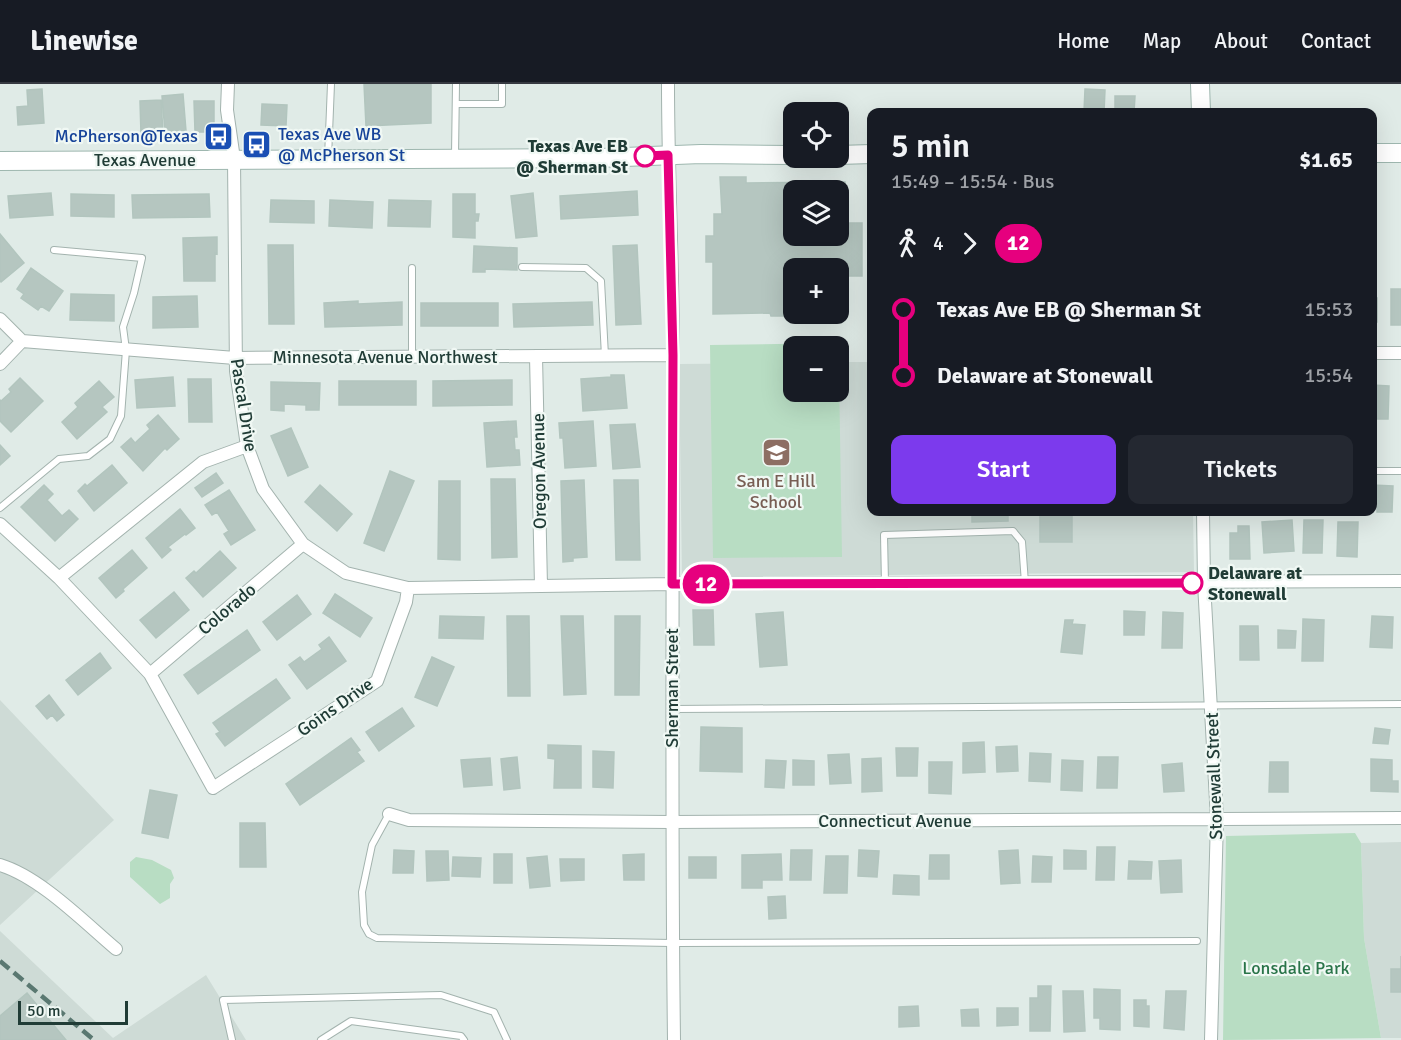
<!DOCTYPE html>
<html lang="en">
<head>
<meta charset="utf-8">
<style>
  :root { --surface:#171b24; --page:#242831; --text:#f1f3f6; --muted:#9ea1a6; --line:#363941; --accent:#7c3aed }
  body { margin:0; font-family:Signika,sans-serif; background:var(--page); color:var(--text); height:100vh; display:flex; flex-direction:column; font-size:22px; white-space:nowrap }
  * { box-sizing:border-box; margin:0 }
  p { font-size:20px; color:var(--muted) }
  .icon { flex:none; width:33px; height:33px; fill:none; stroke:currentColor; stroke-width:2; stroke-linecap:round; stroke-linejoin:round }
  .map { position:relative; flex:1; overflow:hidden }
  .side { position:absolute; left:867px; top:24px; width:510px; height:408px; display:flex; flex-direction:column; background:var(--surface); border-radius:12px; box-shadow:0 6px 24px #0002 }
  .side>* { flex:none }
  .badge { padding:0 12px; border-radius:20px; font-size:21px; line-height:39px }
  .tools { position:absolute; left:783px; top:18px; display:grid; gap:12px }
  .tools a { display:grid; place-items:center; width:66px; height:66px; border-radius:12px; background:var(--surface); box-shadow:0 6px 24px #0002; font-size:30px }
  .scale { position:absolute; left:18px; bottom:15px; width:110px; box-sizing:border-box; padding-left:6px; border:3px solid #203c36; border-top:0; font-size:16px; line-height:21px; white-space:nowrap; color:#203c36; -webkit-text-stroke:4px #f0f8f4; paint-order:stroke }
  .map>.badge { position:absolute; translate:-50% -50%; box-shadow:0 0 0 3px #fff }
  .legs { display:flex; align-items:center; gap:9px; height:66px; padding:0 24px; font-size:20px }
  .legs p { margin-inline-start:auto }
  .head { display:flex; align-items:center; justify-content:space-between; height:102px; padding:0 24px }
  h1 { font-size:33px; font-weight:600; line-height:45px }
  .cta { display:flex; gap:12px; margin-top:auto; padding:12px 24px }
  .cta a { flex:1; height:69px; border-radius:12px; background:var(--accent); color:#fff; font-size:24px; font-weight:600; line-height:69px; text-align:center }
  .cta a+a { background:var(--page); color:var(--text) }
  ul { padding:0 24px; list-style:none }
  li { display:flex; align-items:center; gap:21px; height:66px; font-size:22px }
  li i { display:grid; place-items:center; width:9px; height:100%; margin:0 8px; background:currentColor }
  li i::after { content:''; width:15px; height:15px; margin:-8px; border:4px solid; border-radius:50%; background:var(--surface) }
  li p { margin-inline-start:auto }
  li:first-child i { background:linear-gradient(#0000 50%,currentColor 0) }
  li:last-child i { background:linear-gradient(currentColor 50%,#0000 0) }
  header { display:flex; align-items:center; gap:36px; box-sizing:border-box; height:84px; padding:0 30px; background:var(--surface); border-bottom:2px solid var(--line) }
  header strong { font-size:28px }
  nav { display:flex; gap:33px; margin-inline-start:auto; font-size:21px }
  .map>svg:first-child { display:block }
  .built { fill:#cedbd6 }
  .green { fill:#b8ddc3 }
  .building { fill:#b5c6c0; stroke:#b2c5be; stroke-width:1.5; fill-rule:evenodd }
  .lines { fill:none; stroke-linecap:round; stroke-linejoin:round }
  .lane-casing { stroke:#a3b3ae; stroke-width:8 }
  .street-casing { stroke:#a3b3ae; stroke-width:14 }
  .secondary-casing { stroke:#9eb7af; stroke-width:20 }
  .lane { stroke:#fff; stroke-width:6 }
  .street { stroke:#fff; stroke-width:12 }
  .secondary { stroke:#fff; stroke-width:18 }
  .rail { stroke:#5a7871; stroke-width:4.5; stroke-dasharray:12 6; stroke-linecap:butt }
  .line-1-casing { stroke:#fff; stroke-width:14 }
  .line-1 { stroke:#e6007e; stroke-width:9 }
  .stop-1-dot { fill:#fff; stroke:#e6007e; stroke-width:3 }
  .labels { text-anchor:middle; dominant-baseline:central; stroke-width:4.5; stroke-linejoin:round; paint-order:stroke }
  .transit-label { font-size:18px; fill:#164399; stroke:#f0f8f4; text-anchor:start }
  .stop-label { font-size:18px; font-weight:bold; fill:#203c36; stroke:#f0f8f4; text-anchor:end }
  .street-label { font-size:18px; fill:#203c36; stroke:#f0f8f4 }
  .education-label { font-size:18px; fill:#785e54; stroke:#f0f8f4 }
  .park-label { font-size:18px; fill:#297449; stroke:#f0f8f4 }
</style>
</head>
<body>
<header>
<strong>Linewise</strong>
<nav><a>Home</a><a>Map</a><a>About</a><a>Contact</a></nav>
</header>
<div class="map">
<svg width="1401" height="956" viewBox="0 0 1401 956">
  <rect width="100%" height="100%" fill="#e0ebe7"/>
  <path class="built" d="M839,278H871L872,428H1193L1194,488L682,493L679,280L793,279L794,308H838Z
    M0,616L114,736L0,841Z
    M1401,758V954H1381L1364,854L1361,759Z
    M0,847L113,954L206,891L246,956H0Z"/>
  <path class="green" d="M838,259V262H794V308H838L839,288L842,473L713,474L710,261Z
    M1355,749L1361,759L1364,854L1381,954L1223,956L1226,752Z
    M136,773L152,776L171,786L174,794L170,800V814L160,820L130,793V778Z"/>
  <path class="building" d="M364,0H431V39L366,42Z
    M42,5L44,39L18,41L17,23L28,22L27,6Z
    M1085,5L1105,6L1104,28H1084Z
    M183,10L186,47L165,48L162,12Z
    M1115,12H1135L1134,28H1115Z
    M161,16L163,49L141,50L140,17Z
    M194,17H214V48H195Z
    M262,20L287,21L286,42L261,41Z
    M720,93H746V99L845,98V139H862V192H847V228L838,229V184H794V229H790V232H771L770,229L713,230V178H706V152H714V130H722ZM794,106H838V152H794Z
    M637,107L638,131L561,135L560,112Z
    M51,109L53,131L10,134L8,112Z
    M533,109L537,152L516,154L511,112Z
    M71,110L114,111V133L71,132Z
    M209,110L210,133L133,134L132,111Z
    M453,110H475V130H479L478,137H475V154L453,153Z
    M271,116L314,117V139L270,138Z
    M330,116L373,118L372,144L329,142Z
    M389,116L431,117L430,143L388,142Z
    M0,150L24,179L1,198L0,197Z
    M217,153V170L215,169V197H184L183,154Z
    M268,161H293L294,240H269Z
    M637,161L641,240L616,241L613,162Z
    M474,162L517,164V186L485,185V188H473Z
    M31,184L63,207L49,227L41,222L38,226L21,214L24,210L17,205Z
    M1391,205H1401V241H1391Z
    M71,210L114,211V237L70,236Z
    M197,212L198,243L153,244V213Z
    M1372,214H1377V238H1372Z
    M358,217V220L402,218V241L325,243L324,219Z
    M592,218L593,241L514,243L513,220Z
    M421,219H498V242H421Z
    M611,291H624L627,324L583,327L581,295L611,293Z
    M173,293L175,322L137,324L135,296Z
    M20,294L43,317L11,348L0,337V316L1,317L11,308L9,305Z
    M188,295H211L212,338H189Z
    M512,296V321L433,322V297Z
    M99,297L114,313L102,323L107,328L77,355L62,338L78,323L75,319Z
    M339,297H416V321H339Z
    M271,298L320,299L319,326H306V321L284,320V327L271,326Z
    M1372,301L1389,302L1388,335H1372Z
    M158,331L179,355L167,366L165,364L143,387L121,363L131,354L135,359L150,345L147,341Z
    M516,337L517,353H514L515,366H519L520,381L487,383L484,339Z
    M593,337L596,382L565,384L563,354H560L559,339Z
    M635,340L640,383L613,385L610,341Z
    M291,344L308,383L288,392L271,352Z
    M0,361L10,372L0,381Z
    M112,381L127,399L94,427L78,407L85,400L87,402Z
    M390,387L414,397L384,467L364,459Z
    M216,389L223,399L202,413L195,404Z
    M491,395H515L517,473L492,474Z
    M584,396L587,473L573,474V477L563,478L561,397Z
    M614,396H638L640,476H616Z
    M439,397H460V476L438,475Z
    M44,401L53,410L47,416L62,432L69,426L78,435L55,457L21,423Z
    M320,401L352,430L337,447L305,418Z
    M1372,401L1393,402L1392,428H1377V420L1372,419Z
    M229,406L255,446L231,461L224,450L229,447L217,428L212,431L205,421Z
    M180,425L195,444L186,451L185,450L168,463L171,466L162,474L146,454Z
    M972,428H1072V458H1040V431H1008V437L972,438Z
    M1292,436L1294,467L1264,469L1262,438Z
    M1304,436H1323L1322,469H1303Z
    M1338,438H1358L1357,473L1337,472Z
    M1238,442H1249L1250,475H1230V449H1238Z
    M132,466L147,484L123,505L124,507L116,514L99,494Z
    M220,467L236,484L203,513L186,494L194,487L196,489Z
    M174,508L189,526L156,554L140,536Z
    M335,510L372,534L360,553L323,529Z
    M297,511L311,530L277,556L263,538Z
    M693,526H713L714,561H694Z
    M1124,527L1145,528L1144,551H1124Z
    M783,528L787,581L760,583L756,530Z
    M1163,528L1183,529L1182,564H1162Z
    M440,532L484,533L483,555L439,554Z
    M507,532H529L530,612H508Z
    M561,532H583L586,610L564,611Z
    M615,532H640L639,611H615Z
    M1372,532L1393,533L1392,564L1370,563Z
    M1303,535L1324,536L1323,577H1302Z
    M1065,536H1073L1072,540L1085,541L1082,570L1061,568Z
    M1240,542H1258L1259,576H1240Z
    M247,546L260,566L198,610L184,591Z
    M1278,546L1296,547L1295,564H1278Z
    M329,553L346,577L307,605L289,581L300,573L304,578L322,565L319,561Z
    M100,569L111,584L78,611L66,596Z
    M432,573L454,583L437,622L415,613Z
    M276,595L290,614L225,662L216,650L220,648L213,639Z
    M49,611L64,631L57,637L52,631L47,635L36,622Z
    M402,624L414,642L379,667L366,648Z
    M701,643L742,644V688L700,687Z
    M1375,644L1390,646L1388,660L1373,659Z
    M351,654L360,666L357,668L364,677L300,721L286,700Z
    M984,658L985,688L963,689V659Z
    M548,661L581,662V704H554L555,675L548,674Z
    M1017,662L1018,687L997,688L996,663Z
    M896,664H918L917,692H897Z
    M593,667L614,668L613,704L593,703Z
    M1030,669L1051,670L1050,698L1029,697Z
    M849,670L851,699L830,700L828,671Z
    M517,673L520,704L504,706L501,675Z
    M1098,673H1118L1117,704H1097Z
    M490,674L492,701L464,703L461,676Z
    M881,674L882,707L862,708V675Z
    M1371,675L1392,676V697H1398V708L1371,707Z
    M766,676L786,677L784,704L765,703Z
    M793,676L814,677V701H793Z
    M1062,676L1083,677L1082,707L1061,706Z
    M929,678H952L951,710L929,709Z
    M1270,678H1288V708H1269Z
    M1182,679L1184,707L1164,708L1162,681Z
    M150,706L177,711L168,754L142,749Z
    M240,739H265L266,783H240Z
    M1097,763H1115L1114,796H1096Z
    M394,766L414,767L413,789H393Z
    M791,766H812L811,796H790Z
    M859,766L879,767L877,793L858,792Z
    M1018,766L1020,799L1001,800L999,767Z
    M1064,766L1086,767V785H1064Z
    M426,767H448L449,796L427,797Z
    M494,770H512V799H494Z
    M644,770V796H624L623,771Z
    M781,770L782,796H762V804H742V771Z
    M930,771H949V795H929Z
    M547,772L550,802L530,804L527,774Z
    M826,772H848L847,809H824Z
    M1033,772L1052,773L1051,798H1032Z
    M453,773L481,774L480,793L452,792Z
    M689,773H716V794H689Z
    M560,775H584V796L561,797Z
    M1181,776L1182,808L1161,809L1159,777Z
    M1129,777L1152,778L1151,795H1128Z
    M894,791L919,792V811L893,810Z
    M785,812L786,834L769,835L768,813Z
    M1401,872V908H1391V885H1401Z
    M1038,902H1051L1050,947H1030V914H1038Z
    M1094,905L1120,906V946L1100,945V934H1094Z
    M1063,907H1083L1085,947L1064,948Z
    M1166,907H1186L1184,946L1164,944Z
    M27,909L66,956H0V932Z
    M1134,916H1146V922H1149V943L1134,942Z
    M918,922L919,942L899,943V923Z
    M997,924H1018V941L997,942Z
    M978,925L979,942H962L961,926Z"/>
  <g class="lines">
    <defs>
      <path id="lane" d="M456,20H502V0
        M455,71L456,0
        M328,74L331,0
        M522,183L586,184L601,197L605,272
        M412,184V273
        M1372,387H1401
        M0,424L59,375L88,372L110,355L121,332L126,266L123,243L134,209L142,174L54,166
        M885,499L884,451L1013,447L1022,458L1025,499
        M673,625L1401,620
        M389,730L372,761L362,808L364,841L369,850L377,854L672,859L1197,857
        M232,956L223,916L441,911L494,928L507,956
        M321,956L351,937L461,952L464,956"/>
      <path id="street" d="M228,0L227,26L234,75L236,287L247,362L263,405L303,460L346,489L408,504L672,500L1401,497
        M668,0C668,91 673,183 673,274C673,501 671,729 674,956
        M0,235L22,257L235,274L673,271
        M1372,269H1401
        M536,272L541,502
        M0,280L22,257
        M1203,428L1204,499L1217,735L1211,956
        M0,440L59,494L150,590L213,704L377,597L406,518L408,504
        M59,494L203,378L247,362
        M150,590L303,460
        M389,730L409,736L671,738L1401,734
        M0,781C40,793 84,838 116,865"/>
      <path id="secondary" d="M1200,0L1201,28
        M1372,69H1401
        M838,71L872,70
        M0,77L599,74L701,70L794,71"/>
    </defs>
    <use href="#lane" class="lane-casing"/>
    <use href="#street" class="street-casing"/>
    <use href="#secondary" class="secondary-casing"/>
    <use href="#lane" class="lane"/>
    <use href="#street" class="street"/>
    <use href="#secondary" class="secondary"/>
    <path class="rail" d="M0,877L94,956"/>
  </g>
  <g class="lines">
    <defs>
      <path id="line-1" d="M645,72L668,71L673,271L672,500L1192,499"/>
    </defs>
    <use href="#line-1" class="line-1-casing"/>
    <use href="#line-1" class="line-1"/>
  </g>
  <defs>
    <symbol id="bus-square" viewBox="-11 -11 22 22"><rect x="-9" y="-9" width="18" height="18" rx="4" fill="#1a4fb4" stroke="#f0f8f4"/><path d="M-5-6H5V4H4V6H2V4H-2V6H-4V4H-5ZM-3.5-4V0h7V-4ZM-3.5 1.2v1.5H-2V1.2ZM2 1.2v1.5H3.5V1.2Z" fill="#fff"/></symbol>
    <symbol id="school-square" viewBox="-11 -11 22 22"><rect x="-9" y="-9" width="18" height="18" rx="4" fill="#8d6e63" stroke="#f0f8f4"/><path d="M0-5L7-2L0 1L-7-2ZM-4 1L0 2.5L4 1V4Q0 6-4 4Z" fill="#fff"/></symbol>
  </defs>
  <g fill-rule="evenodd">
    <use href="#bus-square" x="202" y="36" width="33" height="33"/>
    <use href="#bus-square" x="240" y="44" width="33" height="33"/>
    <use href="#school-square" x="760" y="352" width="33" height="33"/>
  </g>
  <g class="stop-1-dot">
    <circle cx="645" cy="72" r="10"/>
    <circle cx="1192" cy="499" r="10"/>
  </g>
  <g class="labels">
    <g class="transit-label">
      <text x="278" y="50">Texas Ave WB<tspan x="278" dy="21">@ McPherson St</tspan></text>
      <text x="198" y="52" text-anchor="end">McPherson@Texas</text>
    </g>
    <g class="stop-label">
      <text x="628" y="62">Texas Ave EB<tspan x="628" dy="21">@ Sherman St</tspan></text>
      <text x="1208" y="489" text-anchor="start">Delaware at<tspan x="1208" dy="21">Stonewall</tspan></text>
    </g>
    <g class="street-label">
      <text x="145" y="76">Texas Avenue</text>
      <text x="385" y="273">Minnesota Avenue Northwest</text>
      <text transform="translate(244 321) rotate(81)">Pascal Drive</text>
      <text transform="translate(539 387) rotate(-91)">Oregon Avenue</text>
      <text transform="translate(227 525) rotate(-40)">Colorado</text>
      <text transform="translate(672 604) rotate(-90)">Sherman Street</text>
      <text transform="translate(335 623) rotate(-35)">Goins Drive</text>
      <text transform="translate(1214 692) rotate(-92)">Stonewall Street</text>
      <text x="895" y="737">Connecticut Avenue</text>
    </g>
    <g class="education-label">
      <text x="776" y="397">Sam E Hill<tspan x="776" dy="21">School</tspan></text>
    </g>
    <g class="park-label">
      <text x="1296" y="884">Lonsdale Park</text>
    </g>
  </g>
</svg>
<div class="tools">
<a><svg class="icon" aria-label="locate" viewBox="0 0 24 24"><circle cx="12" cy="12" r="6"/><path d="M12 2v4M12 18v4M2 12h4M18 12h4"/></svg></a>
<a><svg class="icon" aria-label="layers" viewBox="0 0 24 24"><path d="M12 4l9 5-9 5-9-5zM3 14l9 5 9-5"/></svg></a>
<a>+</a>
<a>−</a>
</div>
<div class="scale">50 m</div>
<b class="badge" style="left:706px;top:500px;background:#e6007e;color:#fff">12</b>
<section class="side">
<div class="head"><div><h1>5 min</h1><p>15:49 – 15:54 · Bus</p></div><b>$1.65</b></div>
<div class="legs"><svg class="icon" aria-label="walk" viewBox="0 0 24 24"><circle cx="13" cy="4" r="2"/><path d="M13 8l-2 6 4 7M11 14l-3 7M7 12l3-4h3l4 4"/></svg>4<svg class="icon" aria-label="forward" viewBox="0 0 24 24"><path d="M9 5l7 7-7 7"/></svg><b class="badge" style="background:#e6007e;color:#fff">12</b></div>
<ul>
<li><i style="color:#e6007e"></i><b>Texas Ave EB @ Sherman St</b><p>15:53</p></li>
<li><i style="color:#e6007e"></i><b>Delaware at Stonewall</b><p>15:54</p></li>
</ul>
<div class="cta"><a>Start</a><a>Tickets</a></div>
</section>
</div>
</body>
</html>
